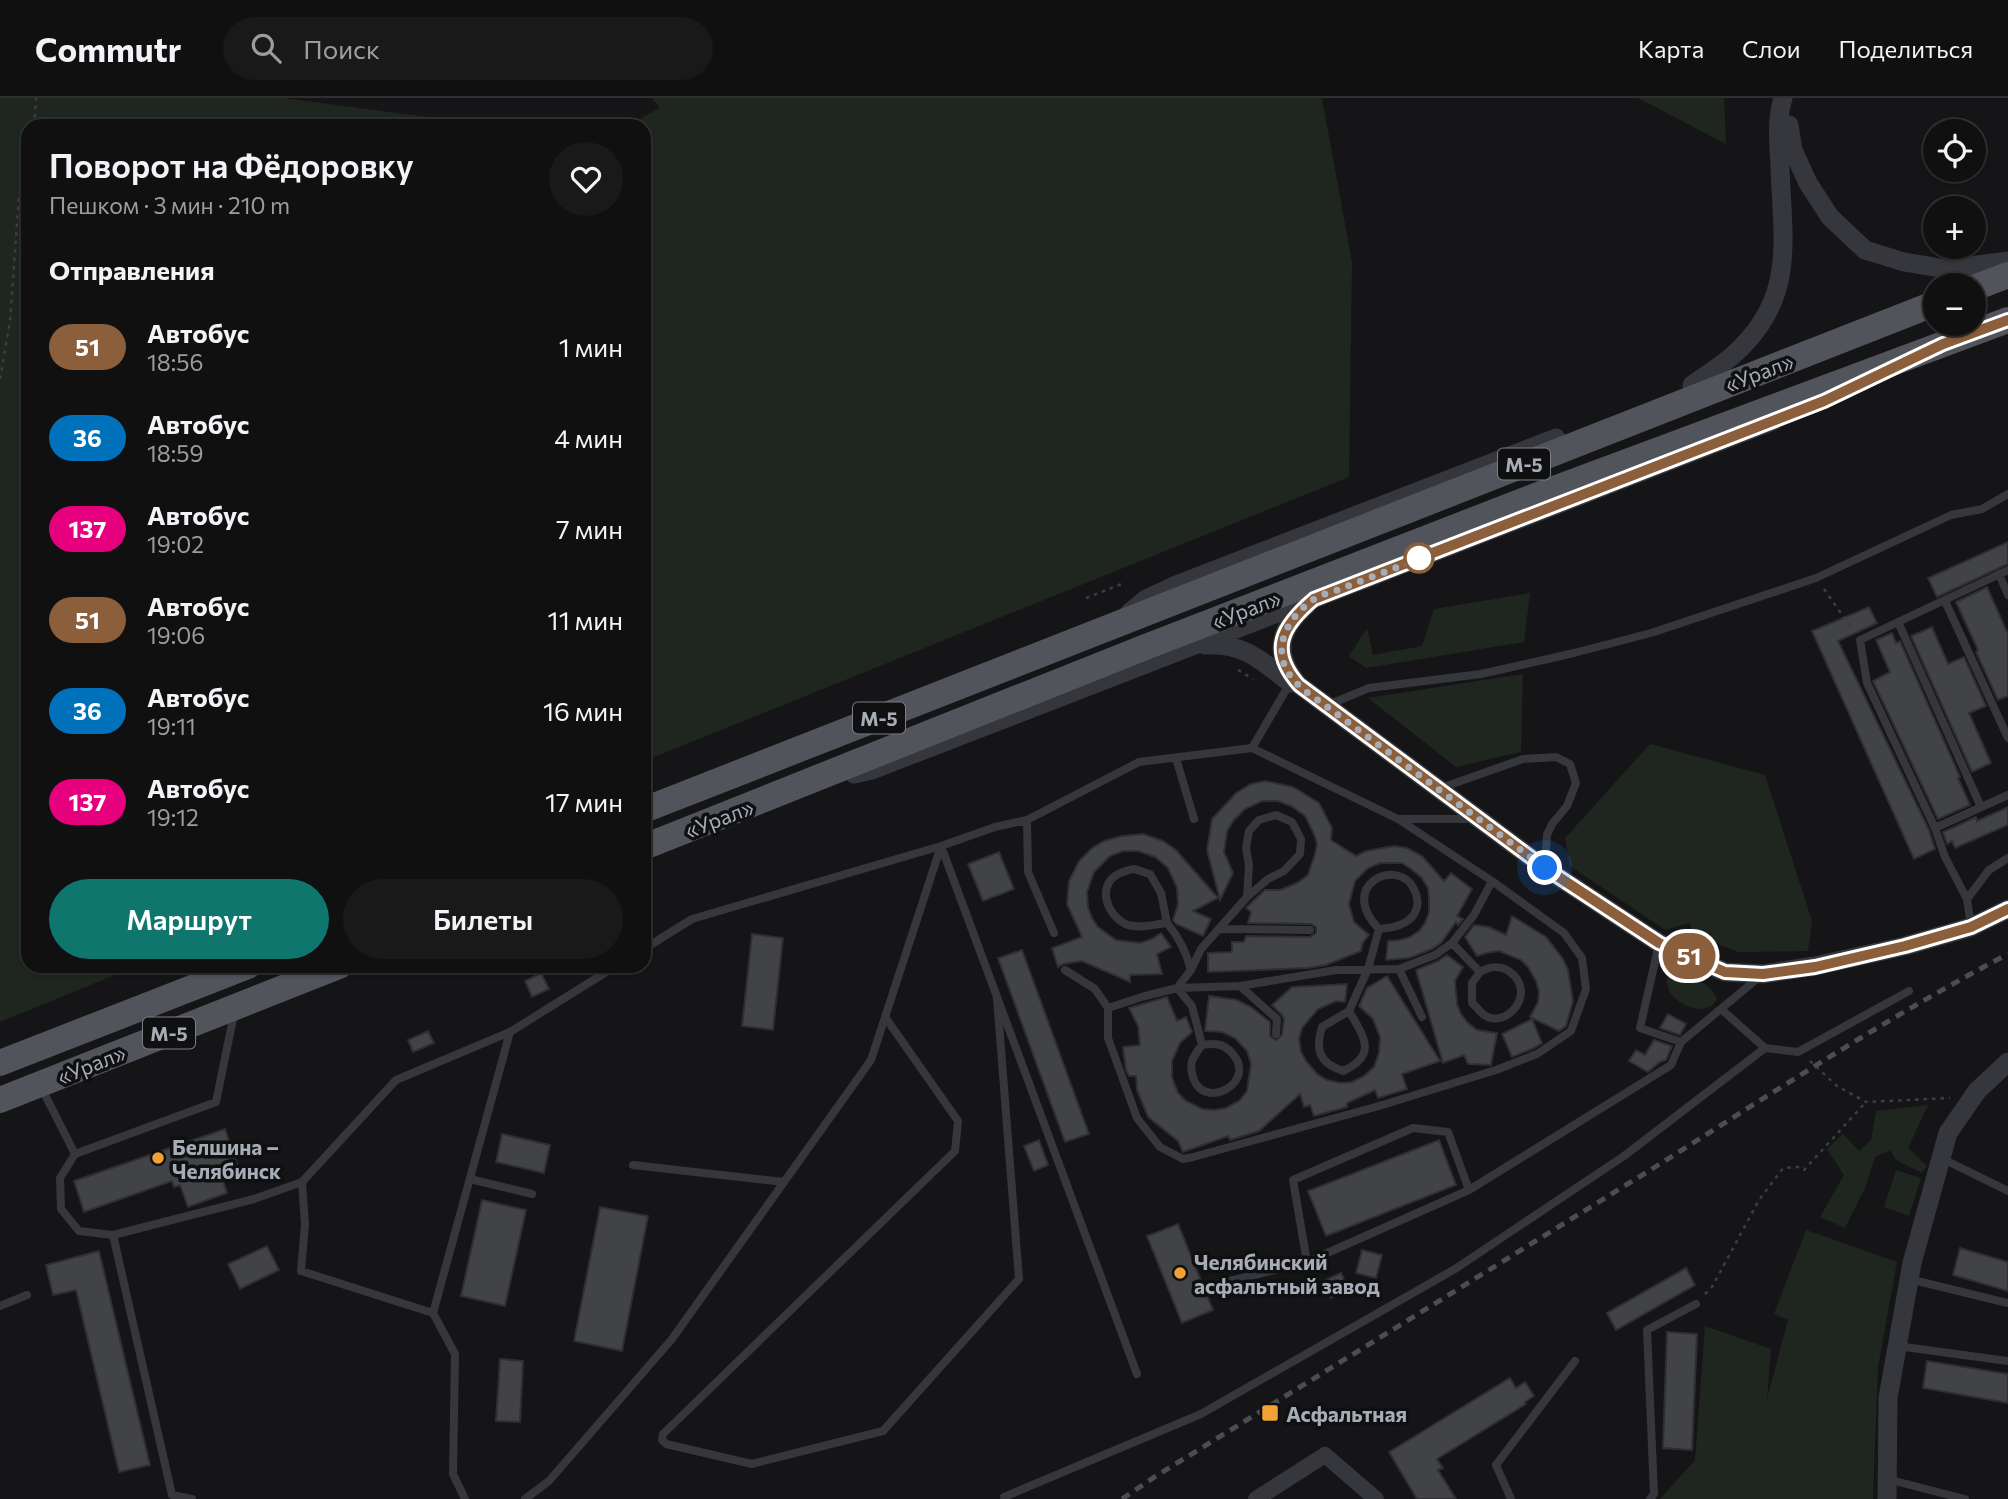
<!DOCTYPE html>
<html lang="ru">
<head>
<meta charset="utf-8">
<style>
  :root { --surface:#101011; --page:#19191a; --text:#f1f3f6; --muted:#9c9d9f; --line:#303031; --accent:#0f766e }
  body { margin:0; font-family:Commissioner,sans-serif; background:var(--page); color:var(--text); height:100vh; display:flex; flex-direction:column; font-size:26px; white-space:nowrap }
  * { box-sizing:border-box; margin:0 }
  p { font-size:23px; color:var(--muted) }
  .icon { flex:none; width:38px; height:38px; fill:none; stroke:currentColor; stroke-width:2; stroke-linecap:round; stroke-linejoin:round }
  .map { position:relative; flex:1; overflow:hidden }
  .panel { position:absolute; left:21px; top:21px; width:630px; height:854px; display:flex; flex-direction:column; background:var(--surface); border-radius:21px; box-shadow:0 2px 5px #0004,0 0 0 2px var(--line) }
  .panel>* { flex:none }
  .badge { padding:0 14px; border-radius:23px; font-size:24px; line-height:46px }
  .fabs { position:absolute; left:1923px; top:21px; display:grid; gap:14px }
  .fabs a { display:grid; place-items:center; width:63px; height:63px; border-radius:50%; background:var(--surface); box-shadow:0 2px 5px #0004,0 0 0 2px var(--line); font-size:35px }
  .you { position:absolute; width:35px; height:35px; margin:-18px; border:5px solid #fff; border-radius:50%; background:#1a73e8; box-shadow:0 0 0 10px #1a73e833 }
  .map>.badge { position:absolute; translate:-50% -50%; box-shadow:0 0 0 4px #fff }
  h2 { padding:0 28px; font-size:26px; line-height:63px }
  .round { display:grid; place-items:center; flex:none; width:74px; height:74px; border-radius:37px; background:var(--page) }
  .head { display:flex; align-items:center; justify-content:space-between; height:119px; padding:0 28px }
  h1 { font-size:33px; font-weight:600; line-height:52px }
  .primary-button { display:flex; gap:14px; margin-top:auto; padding:14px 28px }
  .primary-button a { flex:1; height:80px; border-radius:42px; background:var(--accent); color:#fff; font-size:28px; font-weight:600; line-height:80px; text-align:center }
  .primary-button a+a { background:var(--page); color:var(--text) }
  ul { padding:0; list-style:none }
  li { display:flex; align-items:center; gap:21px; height:91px; padding:0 28px }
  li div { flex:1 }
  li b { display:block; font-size:26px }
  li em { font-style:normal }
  li .badge { min-width:77px; font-weight:700; text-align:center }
  header { display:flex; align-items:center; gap:42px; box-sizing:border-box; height:98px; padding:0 35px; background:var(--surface); border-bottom:2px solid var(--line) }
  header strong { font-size:33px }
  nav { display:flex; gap:38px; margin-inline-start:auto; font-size:24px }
  .search { width:490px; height:63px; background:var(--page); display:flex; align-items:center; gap:18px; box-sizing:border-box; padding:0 24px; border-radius:38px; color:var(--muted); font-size:26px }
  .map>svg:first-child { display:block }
  .green { fill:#1f261f }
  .building { fill:#414347; stroke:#2f2f33; stroke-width:2 }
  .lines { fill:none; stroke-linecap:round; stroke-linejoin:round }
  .path { stroke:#3c3e43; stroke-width:2.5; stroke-dasharray:3.5 5; stroke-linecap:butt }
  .service { stroke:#36373c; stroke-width:8 }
  .minor { stroke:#36373c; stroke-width:16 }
  .tertiary { stroke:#36373c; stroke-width:19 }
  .primary { stroke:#52545b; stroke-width:26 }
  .rail { stroke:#4b4d53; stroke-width:5; stroke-dasharray:9 7; stroke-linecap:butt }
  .line-casing { stroke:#fff; stroke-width:16 }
  .line { stroke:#8b5e3c; stroke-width:10 }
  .walk { stroke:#a7adb7; stroke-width:7; stroke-dasharray:0 12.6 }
  .stop-dot { fill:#fff; stroke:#8b5e3c; stroke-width:3.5 }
  .poi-dot { fill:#f0a234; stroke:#101012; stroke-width:2.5 }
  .labels { text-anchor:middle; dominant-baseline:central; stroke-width:7; stroke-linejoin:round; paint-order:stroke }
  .shield { fill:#101012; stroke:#7a7e86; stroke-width:2 }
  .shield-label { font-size:19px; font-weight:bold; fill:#a7adb7 }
  .street-label { font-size:21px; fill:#a7adb7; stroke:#101012 }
  .poi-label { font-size:21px; font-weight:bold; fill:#a7adb7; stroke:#101012; text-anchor:start }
</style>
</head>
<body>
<header>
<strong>Commutr</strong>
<div class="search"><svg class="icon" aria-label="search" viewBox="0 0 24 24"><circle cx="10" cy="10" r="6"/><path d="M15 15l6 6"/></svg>Поиск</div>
<nav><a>Карта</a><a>Слои</a><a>Поделиться</a></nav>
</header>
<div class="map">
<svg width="2008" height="1401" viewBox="0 0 2008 1401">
  <rect width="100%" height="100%" fill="#151517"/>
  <path class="green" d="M0,0H283L497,28H28V868H137L0,924Z
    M652,0H1322L1352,164L1349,379L644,663V28H626L660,10Z
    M1638,0H1724L1726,46Z
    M1530,495L1524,544L1366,570L1349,558L1367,530L1373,557L1422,548L1434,511Z
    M1523,576L1521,654L1456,669L1368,600Z
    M1650,646L1765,677L1812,823L1808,853L1738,854L1694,836L1689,825L1665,832L1570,768L1565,740Z
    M1680,873C1693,880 1713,886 1717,902C1706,917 1687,911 1675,900C1670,897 1669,890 1666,884L1670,874Z
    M1928,1007L1908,1050L1927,1068L1922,1075L1896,1062L1890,1052L1875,1059L1865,1090L1845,1130L1820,1119L1844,1077L1827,1051L1843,1036L1859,1053L1871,1042L1876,1013Z
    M1896,1072L1921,1080L1909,1118L1884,1109Z
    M1806,1132L1897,1164L1878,1269L1873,1401H1660L1695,1362L1705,1228L1771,1251L1767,1301L1788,1222L1774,1216Z"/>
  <path class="building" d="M2008,444V466L1937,499L1928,480Z
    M1987,489L2008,536V598L1998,602L1976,554L1978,552L1956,504Z
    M1869,509L1877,525L1838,543L1929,732L1935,751L1914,761L1812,533Z
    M1932,529L1948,566L1964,559L1986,608L1969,615L1991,665L1972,674L1911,538Z
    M1892,535L1896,545L1900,543L1960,679L1958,680L1970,707L1938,721L1873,583L1890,574L1876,542Z
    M1265,683L1293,689L1319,705L1332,730L1331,742L1356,758L1366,753L1394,748L1407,750L1422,758L1444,783L1451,775L1472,791L1457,818L1463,821L1458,827L1456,824L1441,845L1432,851L1409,860L1386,862L1388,843L1400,842L1410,839L1419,833L1425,825L1429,814V801L1428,790L1421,779L1411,771L1402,765H1381L1368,770L1355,783L1349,806L1354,824L1369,837L1362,846L1361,853L1326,867L1308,870L1208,874V855L1232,854V844H1244L1246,838L1310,839L1316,835V829L1311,826L1248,825L1251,814L1246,810L1252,804L1265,792H1280L1297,785L1308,777L1315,756L1317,746L1314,736L1305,718L1291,708L1278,703H1262L1245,711L1234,722L1227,733L1224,754L1233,775L1220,802L1207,752L1212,721L1236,695L1251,686Z
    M2008,709V727L1955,750L1952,743L1947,746L1943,734L1976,719L1977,723Z
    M1143,736L1163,743L1176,752L1218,800L1193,813L1211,821L1203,838L1176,826L1173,822L1178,806L1177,790L1168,770L1155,759L1138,753H1123L1110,758L1094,774L1087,794L1088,809L1092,820L1098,829L1116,842L1140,845L1152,841L1161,835L1171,849L1157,856L1162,876L1130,877V884L1082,863L1063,866L1058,869L1052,850L1082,839L1067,806L1069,783L1079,763L1092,750L1104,743L1122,738Z
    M999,754L1014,791L983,803L968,766Z
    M1512,818L1546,839L1563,861L1568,872L1573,903L1566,928L1559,933L1530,919L1538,904L1539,894L1536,883L1528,869L1521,862L1499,853L1486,855L1477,858L1465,839L1474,827L1489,829L1506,837Z
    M752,836L783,840L773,932L742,928Z
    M1022,852L1089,1036L1065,1044L998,860Z
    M1447,857L1463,869L1455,883L1457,906L1461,916L1468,925L1477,932L1497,935L1491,967L1468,966L1464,957L1443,965L1416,872L1438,863Z
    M541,875L549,891L532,899L525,883Z
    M1387,878L1440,963L1402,976L1407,991L1378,1000L1375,992L1347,1005V1009L1314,1018L1310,1007L1304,1009L1300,996L1259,1033L1230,1042L1228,1038L1183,1054L1178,1043L1148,1019L1137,992L1136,978H1129L1126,972L1123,949L1140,947L1138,928L1129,910L1167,899L1177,923L1186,919L1192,934L1180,945L1172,963V979L1178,995L1186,1003L1202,1011L1214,1012L1226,1010L1239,1003L1247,993L1251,966L1247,953L1235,940L1222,934L1205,933L1209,898L1237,902L1251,909L1270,924V938L1276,942L1282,937L1284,921L1282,917L1272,907L1292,889L1347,886L1345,904L1336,903L1318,911L1302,930L1299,941L1301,954L1306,963L1317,976L1327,982L1341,985L1352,984L1364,978L1374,969L1379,955L1380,939L1373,921L1359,908L1367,890Z
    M1668,916L1686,926L1680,937L1660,930Z
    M1532,921L1542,945L1534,950L1512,959L1502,936Z
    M428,933L434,945L413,954L408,942Z
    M1654,942L1672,948L1666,962L1660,964L1648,974L1629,963L1636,952L1645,957Z
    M225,1031L239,1071L221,1077L227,1095L188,1109L180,1087L174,1089L172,1083L84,1114L74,1083Z
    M502,1036L550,1047L544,1075L496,1064Z
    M1039,1042L1048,1067L1034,1073L1024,1048Z
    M1439,1042L1456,1087L1326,1138L1308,1093Z
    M482,1102L526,1112L505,1208L461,1198Z
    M600,1109L648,1118L622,1253L574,1243Z
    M1178,1126L1213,1212L1182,1225L1147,1138Z
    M267,1148L279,1172L240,1191L228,1166Z
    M1960,1150L2008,1164V1193L1953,1177Z
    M1362,1152L1382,1157L1376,1180L1356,1175Z
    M99,1153L150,1367L119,1374L76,1192L53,1197L46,1167Z
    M1686,1170L1695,1187L1616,1232L1607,1215Z
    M1341,1175L1349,1191L1331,1200L1323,1183Z
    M1667,1234L1697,1236L1692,1352L1663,1350Z
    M500,1261L523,1263L520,1324L496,1323Z
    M1927,1263L2008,1276V1305L1923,1290Z
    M1510,1280L1516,1290L1525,1284L1534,1298L1525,1304L1526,1306L1437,1361L1443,1370L1438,1372L1456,1401H1417L1389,1354Z"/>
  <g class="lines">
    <path class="path" d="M34,28L36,0
      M0,281L10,223L19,98L28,60
      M1824,491L1852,531
      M1086,500L1124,485
      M1238,572L1253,581
      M1810,963L1837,988L1866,1004L1950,1000
      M1705,1196L1712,1189L1759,1102L1783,1070L1799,1069L1804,1072L1866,1004"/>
    <path class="service" d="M1999,476L2008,497
      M1945,503L2008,640
      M1898,524L1981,709
      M1328,607L1369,590L1481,576L1574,555L1651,535L1816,480L1951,417L1982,411L2008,396
      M1252,650L1398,721H1471
      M1176,660L1194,721
      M1441,690L1523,661L1556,659L1570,666L1576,685L1567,708L1552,726L1547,737L1545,767
      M1027,722L1028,774L1054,835
      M1935,730L2008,697
      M941,748L1137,1276
      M1967,801L1989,772L2008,760
      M1167,825L1161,795L1150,776C1145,775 1139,772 1134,771C1131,771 1126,773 1123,774C1095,783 1105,818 1128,827C1140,831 1155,826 1167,825C1179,839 1186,853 1191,872
      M1971,828L1967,801L1945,759L1935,730L1867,585L1860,542L2008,472
      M1220,831L1310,832
      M1452,845L1480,874C1491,868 1500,867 1510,874C1538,895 1506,932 1484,917C1480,914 1476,908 1472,905V885L1480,874
      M1659,846L1640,930L1681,944L1758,880
      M644,851L692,821L941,748L995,729L1027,722L1139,664L1252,650L1290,585
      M1399,871L1422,919
      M1065,872L1095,891L1108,910V940L1137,1020L1160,1049L1183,1061L1193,1059L1379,1008L1496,972L1537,956L1571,933L1586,891L1582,860L1564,835L1492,783L1398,721
      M1240,888L1277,921L1276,936
      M1108,910L1145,898L1177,890L1240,888L1336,872L1399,871L1435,857L1452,845L1474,817L1492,783
      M1349,913C1364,939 1378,957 1343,973C1319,965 1315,952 1322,929L1349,913L1368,871L1379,831C1392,830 1411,827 1416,812C1419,806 1417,797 1414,791C1398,758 1336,787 1379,831
      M885,919L958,1023L955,1053L663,1336L662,1342L666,1346L752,1366L883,1333L1019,1181L997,900
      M1202,947C1214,945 1223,945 1232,955C1258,984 1206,1012 1194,982C1188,966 1192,960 1202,947L1192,908L1177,890L1191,872L1201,851L1247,799L1268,781L1284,773L1300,756L1301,741L1292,724L1276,717L1259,722L1249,733L1246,750L1249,767L1247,799
      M1765,950L1798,954L1909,893
      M41,989L75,1056L216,1004L234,916
      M75,1056L60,1080L61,1111L79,1133L113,1137
      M1941,1060L2008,1093
      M633,1067L784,1084
      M470,1081L532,1096
      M302,1084L305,1126L301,1173L433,1215
      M1307,1164L1293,1082L1413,1030L1448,1034L1469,1092
      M1909,1181L2008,1205
      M1213,1187L1307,1164L1469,1092L1671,967L1681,944
      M0,1208L27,1197
      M1897,1248L2008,1263
      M1887,1381L1965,1401
      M1004,1399L1201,1316L1455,1171L1624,1058L1765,950L1721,911
      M192,1401L172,1397L113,1137L254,1101L302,1084L396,982L510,934L616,868
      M465,1401L453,1376L455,1256L433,1215L510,934
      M525,1401L549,1383L672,1241L871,962L941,748
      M1511,1401L1496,1367L1575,1263
      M1650,1401L1654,1396L1647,1232L1696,1206"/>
    <path class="minor" d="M1256,1401L1325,1357L1376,1401"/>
    <path class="tertiary" d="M1789,27L1793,52L1808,85L1830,119L1865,152L1904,164L1946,171L2008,163
      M1948,187L1981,174
      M1692,287C1705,278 1719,269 1731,259C1796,203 1783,146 1780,70C1779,47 1776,22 1783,0
      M1307,507C1278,532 1273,557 1299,587L1545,770L1659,845L1725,874L1763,876L1815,868L1905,848L1971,829L2008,811
      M1129,515L1146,501L1176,487L1556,340
      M1205,547C1243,544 1262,563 1290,585
      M854,676L872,672L1773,323
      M1887,1401L1888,1300L1912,1165L1941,1060L1948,1035L1977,993L2008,964"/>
    <path class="primary" d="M1974,190L2008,177
      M644,712L1936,205
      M644,749L1143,550L1559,389L2008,222
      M0,965L248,868
      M0,1002L339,868"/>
    <path class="rail" d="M1122,1401L1156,1378C1323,1275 1489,1172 1655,1069C1771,996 1886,920 2008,856"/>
  </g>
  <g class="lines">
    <defs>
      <path id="line" d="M2008,222L1943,246L1824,303L1314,501C1282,528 1268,552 1299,587L1545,770L1659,845L1725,874L1763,876L1815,869L1905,848L1971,829L2008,811"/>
    </defs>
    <use href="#line" class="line-casing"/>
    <use href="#line" class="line"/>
    <path class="walk" d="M1419,460C1395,471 1368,480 1343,490C1333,494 1321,496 1313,502C1289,518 1271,549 1289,576C1298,589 1313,599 1326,608L1545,770"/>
  </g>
  <circle class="stop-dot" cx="1419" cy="460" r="14"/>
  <g class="poi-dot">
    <circle cx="158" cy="1060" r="7"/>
    <circle cx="1180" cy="1175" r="7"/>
    <rect x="1261" y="1306" width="18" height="18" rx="3.5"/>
  </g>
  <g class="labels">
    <g class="shield">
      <rect x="1498" y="350.5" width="52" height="31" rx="5"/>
      <rect x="853" y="604.5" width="52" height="31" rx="5"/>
      <rect x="143" y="919.5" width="52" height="31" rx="5"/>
    </g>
    <g class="shield-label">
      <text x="1524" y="366">М-5</text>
      <text x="879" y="620">М-5</text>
      <text x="169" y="935">М-5</text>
    </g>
    <g class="street-label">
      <text transform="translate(1759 274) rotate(-21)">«Урал»</text>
      <text transform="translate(1246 511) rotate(-21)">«Урал»</text>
      <text transform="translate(719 720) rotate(-21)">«Урал»</text>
      <text transform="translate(91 966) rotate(-22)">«Урал»</text>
    </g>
    <g class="poi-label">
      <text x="172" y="1048">Белшина –<tspan x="172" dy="24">Челябинск</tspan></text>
      <text x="1194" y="1163">Челябинский<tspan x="1194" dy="24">асфальтный завод</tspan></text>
      <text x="1286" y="1315">Асфальтная</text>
    </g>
  </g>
</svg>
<div class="fabs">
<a><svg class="icon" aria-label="locate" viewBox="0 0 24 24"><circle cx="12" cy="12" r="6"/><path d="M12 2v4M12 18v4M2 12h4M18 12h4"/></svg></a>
<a>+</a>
<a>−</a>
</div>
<div class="you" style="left:1545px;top:770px"></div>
<b class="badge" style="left:1689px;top:858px;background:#8b5e3c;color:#fff">51</b>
<section class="panel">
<div class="head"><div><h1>Поворот на Фёдоровку</h1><p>Пешком · 3 мин · 210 m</p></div><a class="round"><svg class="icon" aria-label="heart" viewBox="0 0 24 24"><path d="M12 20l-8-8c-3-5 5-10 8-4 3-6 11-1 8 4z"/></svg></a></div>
<h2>Отправления</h2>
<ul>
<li><span class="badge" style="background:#8b5e3c;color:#fff">51</span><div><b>Автобус</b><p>18:56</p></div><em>1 мин</em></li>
<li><span class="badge" style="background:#0072bc;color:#fff">36</span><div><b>Автобус</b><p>18:59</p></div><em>4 мин</em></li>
<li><span class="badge" style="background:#e6007e;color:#fff">137</span><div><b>Автобус</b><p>19:02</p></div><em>7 мин</em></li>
<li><span class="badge" style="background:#8b5e3c;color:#fff">51</span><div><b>Автобус</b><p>19:06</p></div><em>11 мин</em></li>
<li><span class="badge" style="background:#0072bc;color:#fff">36</span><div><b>Автобус</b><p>19:11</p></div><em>16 мин</em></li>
<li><span class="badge" style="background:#e6007e;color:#fff">137</span><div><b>Автобус</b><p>19:12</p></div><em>17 мин</em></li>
</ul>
<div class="primary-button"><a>Маршрут</a><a>Билеты</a></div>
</section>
</div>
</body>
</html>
